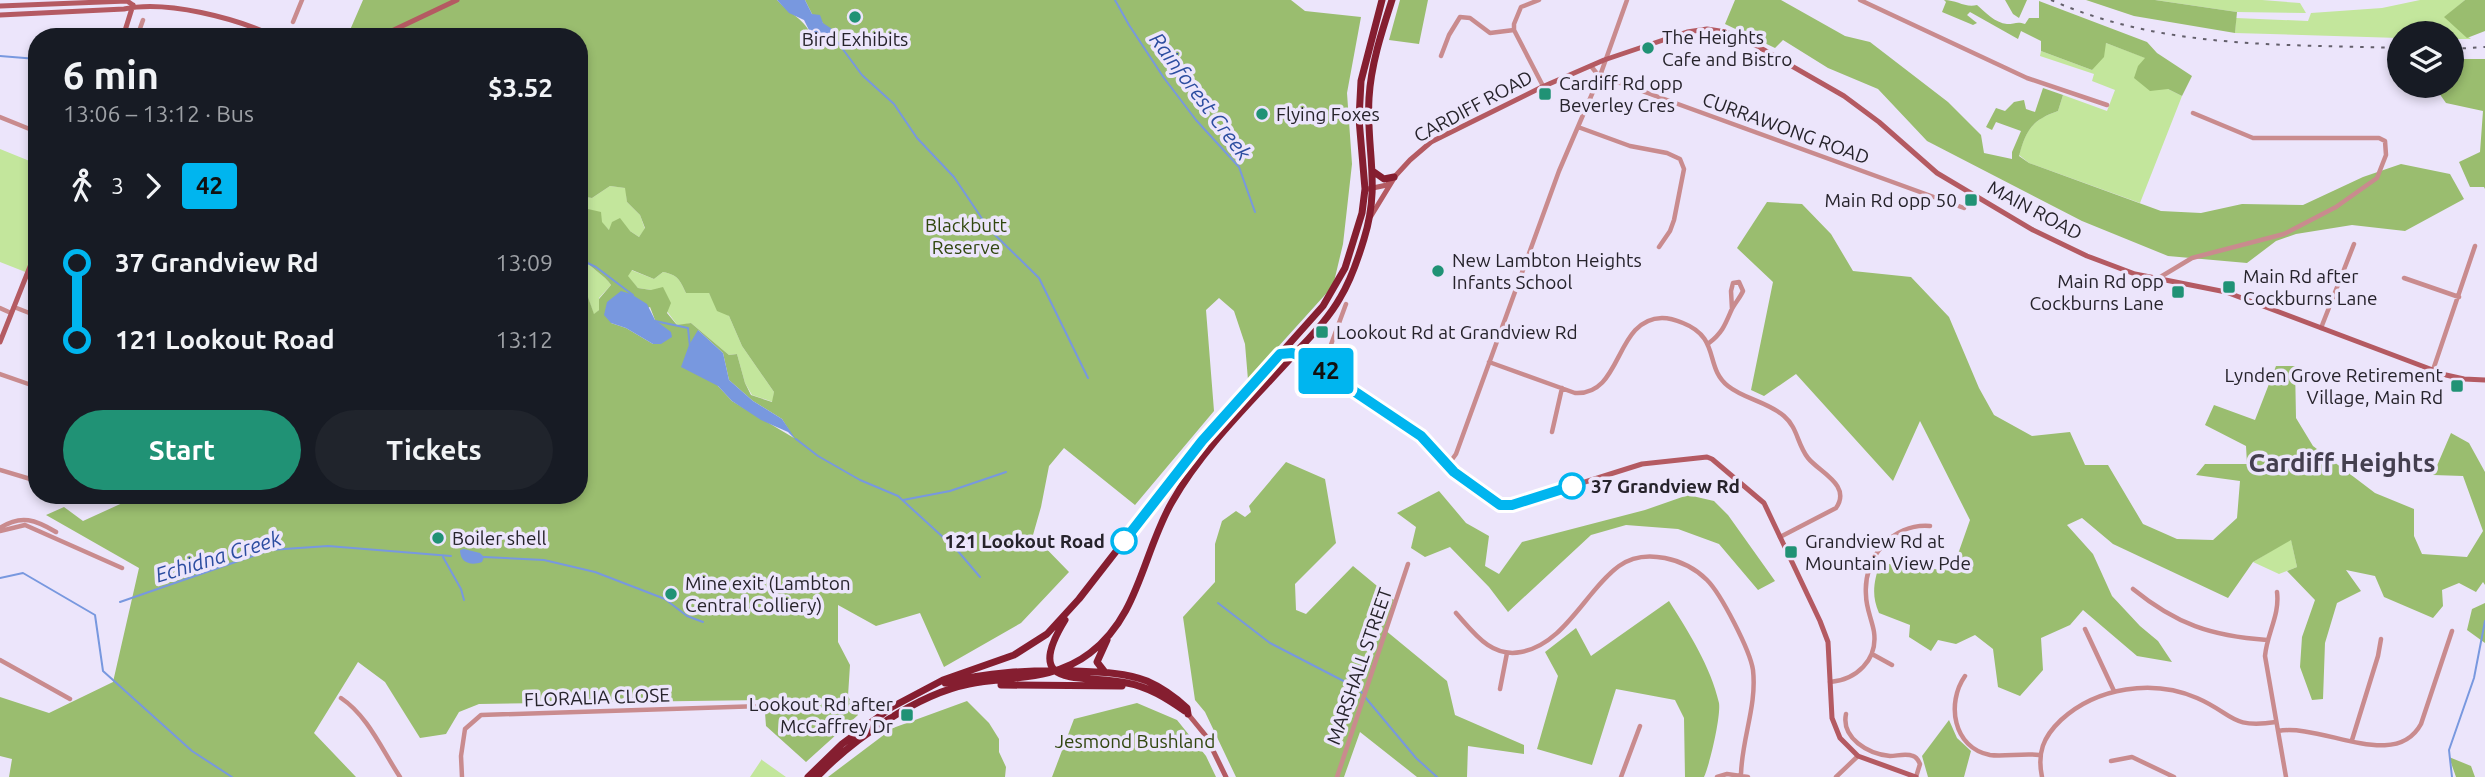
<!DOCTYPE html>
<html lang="en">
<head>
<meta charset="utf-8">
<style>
  :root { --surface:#171b24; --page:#20242c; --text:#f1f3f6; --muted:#9ea1a6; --accent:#209275 }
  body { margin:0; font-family:Ubuntu,sans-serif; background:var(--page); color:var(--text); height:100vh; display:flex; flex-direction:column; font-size:26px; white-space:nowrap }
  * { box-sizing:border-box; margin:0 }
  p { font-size:23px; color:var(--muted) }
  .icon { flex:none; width:38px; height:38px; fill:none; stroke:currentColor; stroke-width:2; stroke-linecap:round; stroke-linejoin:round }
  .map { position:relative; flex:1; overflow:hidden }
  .details { position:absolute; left:28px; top:28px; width:560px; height:476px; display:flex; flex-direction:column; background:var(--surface); border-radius:28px; box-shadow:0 4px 10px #0003 }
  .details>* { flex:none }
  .badge { padding:0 14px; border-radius:5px; font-size:24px; line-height:46px }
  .controls { position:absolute; left:2387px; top:21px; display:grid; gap:14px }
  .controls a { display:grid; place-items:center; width:77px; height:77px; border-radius:50%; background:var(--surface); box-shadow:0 4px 10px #0003; font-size:35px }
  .map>.badge { position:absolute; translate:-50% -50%; box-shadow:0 0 0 4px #fff }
  .legs { display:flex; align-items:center; gap:10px; height:77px; padding:0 35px; font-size:23px }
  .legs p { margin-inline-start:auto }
  .overview { display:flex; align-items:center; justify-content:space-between; height:119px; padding:0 35px }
  h1 { font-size:38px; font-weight:600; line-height:52px }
  .button { display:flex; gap:14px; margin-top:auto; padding:14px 35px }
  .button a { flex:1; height:80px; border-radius:42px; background:var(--accent); color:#fff; font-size:28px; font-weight:600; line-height:80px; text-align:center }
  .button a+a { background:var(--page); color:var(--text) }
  ul { padding:0 35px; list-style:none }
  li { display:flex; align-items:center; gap:24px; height:77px; font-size:26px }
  li i { display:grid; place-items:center; width:10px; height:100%; margin:0 9px; background:currentColor }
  li i::after { content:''; width:18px; height:18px; margin:-9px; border:5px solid; border-radius:50%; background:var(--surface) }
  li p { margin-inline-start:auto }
  li:first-child i { background:linear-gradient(#0000 50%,currentColor 0) }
  li:last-child i { background:linear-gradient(currentColor 50%,#0000 0) }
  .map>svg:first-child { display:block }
  .green { fill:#c3e69c }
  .forest { fill:#9abd6f; fill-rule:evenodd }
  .water { fill:#7898df }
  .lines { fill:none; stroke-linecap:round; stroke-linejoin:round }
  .stream { stroke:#7898df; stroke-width:2 }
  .street { stroke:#c98b8e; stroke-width:4.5 }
  .secondary { stroke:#b45a62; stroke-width:5 }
  .highway { stroke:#851e30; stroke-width:7 }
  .rail { stroke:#635f6b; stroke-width:2; stroke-dasharray:3.5 7; stroke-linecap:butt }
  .line-1-casing { stroke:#fff; stroke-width:16 }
  .line-1 { stroke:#00b5ef; stroke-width:10 }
  .poi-dot { fill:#209275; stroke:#ece5fb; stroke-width:2.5 }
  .stop-1-dot { fill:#fff; stroke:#00b5ef; stroke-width:3.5 }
  .labels { text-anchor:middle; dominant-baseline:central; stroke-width:7; stroke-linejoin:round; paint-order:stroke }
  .poi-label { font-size:19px; fill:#26232b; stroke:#ece5fb; text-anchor:start }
  .street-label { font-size:19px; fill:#26232b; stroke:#ece5fb }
  .park-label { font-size:19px; fill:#31470f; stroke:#ece5fb }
  .stop-label { font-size:19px; font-weight:bold; fill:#26232b; stroke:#ece5fb; text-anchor:start }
  .water-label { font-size:21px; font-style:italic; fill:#2c4da0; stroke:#ece5fb }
  .district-label { font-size:26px; font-weight:bold; fill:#443f4f; stroke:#ece5fb }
</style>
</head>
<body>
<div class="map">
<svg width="2485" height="777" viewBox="0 0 2485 777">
  <rect width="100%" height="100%" fill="#ece5fb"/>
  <path class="green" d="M2155,0H2262L2300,3L2306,13L2237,12Z
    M2420,0H2465L2445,17L2471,39H2452V33H2399V38L2235,33L2236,18L2308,21L2311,13L2382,8Z
    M2106,43L2146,58L2168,89L2182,96L2140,203L2029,163L2019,155C2026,130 2032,120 2058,111L2063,95L2107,111L2115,90L2092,81L2094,74L2040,56L2041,51L2092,70Z
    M0,149L37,164V249L28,273L0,262Z
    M610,186L626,188L627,202L640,215L645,229L639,237L630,231L609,230L588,209L579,213V196L592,198Z
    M579,253C589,268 605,275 611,285L599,298V310L594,315L579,272Z
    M631,270L654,279L663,272C678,275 680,280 686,293H709L715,304L729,316L742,346L774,392L773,402L752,395L745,383L737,354L729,355L691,323L678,326L651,290L638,288L627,276Z
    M2291,539L2297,567L2279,574L2253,562Z
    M762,759V760L786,777H750Z"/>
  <path class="forest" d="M363,0H777C790,14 802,17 811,34L823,23L812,14L805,0H1291L1305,11L1361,17L1347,93L1352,164L1343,244L1333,286L1248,380L1245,344L1234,311L1219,298L1206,310L1214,411L1135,505L1064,448L1049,466L1041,507L1033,535L1069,572L1021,623L944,667L920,613L876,626L838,605V642L850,665L848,696L858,715L806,762L766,726L764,700L479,704L459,712L446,734L420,738L385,682L358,662L314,733L356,777H9L12,759L0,756V697L49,713L113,682L139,568L46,515L64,507L83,521L140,495H579V272L594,314L599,310V299L611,285C605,275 589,268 579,253L583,238L579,213L588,209L601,212L602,222L609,230L612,222L620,218L630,231L639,237L645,228L640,215L627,202L625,188L610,186L592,198L579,196V37H347ZM632,270L654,279L663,272C678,275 680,280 686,293H709L717,311L729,316L742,346L774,392L772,402L751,395L745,383L737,354L729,355L691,323L677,325L667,313L671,303L663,287L651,290L638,288L628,276ZM650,307L655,320L653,344L626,328L611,323ZM698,330L723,353L729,380L753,401L782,419L794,438L732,401L718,386Z
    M1400,0H1428L1419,44L1389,40Z
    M1735,0H1781L1845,36L1870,42L1948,102L1981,135L1984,153L2012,159V152L2021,131L1996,122L1992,130L1986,127L1996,108L2005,111L2014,102L2024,100L2026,109L2035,112L2043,88L2063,95L2058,111C2032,120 2026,130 2019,156L2029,163L2161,211L2201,213L2242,204L2303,205L2363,177L2401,164L2450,174L2464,199L2405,231L2352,225L2296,234L2276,241L2247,263L2168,256L2082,221L1927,141L1878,89L1828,68L1783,40L1775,48L1725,24Z
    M1944,0C1957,0 1965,8 1977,5C1985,12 1995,23 2007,24C2015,24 2017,21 2025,24L2029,18H2039V1L2147,42L2157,53L2192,76L2182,96L2168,89L2150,91L2134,78L2138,66L2145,58L2106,43L2104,57L2092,70L2041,51V41L2021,31L2018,39L1970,12L1967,15L1977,23L1973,25L1942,12L1946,2Z
    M2005,0H2027L2019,18L2013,14Z
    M2086,0H2155L2237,12L2235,33L2134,16Z
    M2465,0H2485V31L2467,38L2444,17Z
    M2452,59H2485V189L2484,187H2470L2459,162L2480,152L2483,111L2446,103L2434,86H2452Z
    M1767,202L1802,204L1831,234L1853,271L1911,277L1949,317L1979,388L1994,415L2032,436L2070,432L2085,465H2108L2143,524L2177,539L2213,540L2237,518L2240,481L2196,475L2205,464H2247L2246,446L2205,425L2214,405L2255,420L2276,366H2295L2296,418L2313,446L2375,493L2414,509V536L2422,554L2467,557L2483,531L2463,476L2433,475L2451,433L2469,443L2485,472V585L2483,582L2476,592L2459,583L2442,590L2443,606L2433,618L2384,597L2375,576L2346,570L2361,591L2337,603L2325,643L2323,699L2312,700L2300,667L2302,637L2315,600L2287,571L2297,567L2291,540L2253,562L2228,598L2113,544L2082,518L2067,525L2093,554L2112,596L2140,626L2158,641L2172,662L2137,656L2083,610L2070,625L2041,638L2043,670L2020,696L1998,687L1993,649L1975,635L1956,644L1938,640L1931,651L1909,637L1910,625L1879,613C1871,595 1874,581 1880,563L1952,571L1970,520L1920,421L1893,481L1796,374L1764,396L1751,390L1773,282L1737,248Z
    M1286,462L1325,479L1336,543L1295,584L1296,610L1306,614L1353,566L1394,600L1385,630L1447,681L1455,715L1524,745V754L1468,746L1467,777H1417L1360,732L1344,777H1236L1205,712L1195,700L1183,617L1215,582V544L1222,521L1236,511L1245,517L1251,512L1249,506Z
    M1439,491L1466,523L1489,536L1485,566L1499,574L1522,542L1645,510L1688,495L1714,501L1728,515L1775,581L1758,590L1719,544L1678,529L1626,525L1591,535L1508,612L1489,587L1450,547L1425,557L1411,548L1416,527L1397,513Z
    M1669,601C1688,631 1711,667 1719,703C1721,716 1710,764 1704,777H1685L1684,718L1675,700L1616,689L1592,765L1537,749L1558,676L1545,652L1576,628L1591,656Z
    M2485,603V643L2467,630L2472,609Z
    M967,701L989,723L999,739V752L1006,767L1005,777H828L893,728Z
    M1137,703L1177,720L1206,756L1216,777H1052L1074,719Z
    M1949,720L1957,738L1971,751L1964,777H1928L1922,756Z
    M2449,757L2471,766L2475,777H2456Z"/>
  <path class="water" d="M777,0H805L812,14L820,15L823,23L832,29L836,41L824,44L811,34L804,20L789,13Z
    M621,291L631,294L647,304L655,320L671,332L672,337L661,344H653L626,328L611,323L604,315L607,302Z
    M698,330L723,353L729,380L753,401L782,419L797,441L788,432L761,420L732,401L718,386L681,367L689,345Z
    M464,549L480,553L484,557L482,562C471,566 460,563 460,550Z"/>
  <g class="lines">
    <path class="stream" d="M1115,0L1129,25L1164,78L1196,120L1239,167L1255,212
      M836,40L862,75L894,104L917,138L954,177L989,229L1039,278L1088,378
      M0,56L37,59
      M579,259L596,267L633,295
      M655,321L688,328L690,347
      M796,439L818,456L860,480L898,496L957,550L980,577
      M903,500L950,491L1006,472
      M443,557L461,589L464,600
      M484,557L544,560L595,572L665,599L687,616L703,622
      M0,578L23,573L95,615L103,671L192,751L232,777
      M120,602L270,550L328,546L451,556
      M1218,603L1270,643L1359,689L1362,693
      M1365,697L1416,758L1437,777
      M2452,777L2449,750L2474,678L2485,621"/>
    <path class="street" d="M1860,0L2027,78L2107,105
      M293,22L302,0
      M1514,30V24L1521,7L1539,0
      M137,37L143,20
      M1441,56L1449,35L1460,17L1470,18L1490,33L1514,30L1543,86
      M1591,66L1598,75L1964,208
      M0,117L37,132
      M1578,127L1630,146L1667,153L1680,159L1684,169L1674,220L1670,231L1659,247
      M2404,278L2459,297
      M2157,279L2192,258L2284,234L2336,207L2377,178L2386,155L2385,141L2379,138H2253L2193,113
      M14,307L37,316
      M0,308L11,313
      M2321,328L2354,244
      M1709,343C1722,333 1725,325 1731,311C1734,304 1740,298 1743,291L1739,282L1733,283L1731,291L1732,309
      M1489,362L1575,393C1623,396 1614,319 1662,318C1669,318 1676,320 1683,323C1721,338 1704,367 1728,386C1744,399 1768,402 1784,416C1798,428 1797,444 1808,458C1819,472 1852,485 1836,508L1780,537
      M1322,369L1346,304
      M2433,370L2475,246
      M0,374L37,387
      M1552,432L1562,388
      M1448,465L1456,454L1559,171L1601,73L1627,0
      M0,470L37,481
      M0,528C21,514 36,520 56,532
      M0,531L25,525L122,568
      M2133,589C2176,624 2211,636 2267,640
      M2277,592C2280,615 2267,633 2265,656L2286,777
      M1456,613C1474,633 1491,658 1521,652C1565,644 1586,590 1619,566C1645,547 1686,559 1707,580C1721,594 1750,650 1753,670C1757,706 1742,738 1741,774
      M2085,629L2114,691
      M1872,654L1892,665
      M0,660L70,699
      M1965,676C1946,703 1953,748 1990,755C2003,757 2023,753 2039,755
      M1830,682C1856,680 1878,660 1874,632C1872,620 1866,608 1866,595C1863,558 1892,523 1930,526
      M1500,689L1507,653
      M341,698C368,716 382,750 400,777
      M1846,714C1841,738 1868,754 1890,756C1897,756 1906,753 1913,756C1917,757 1918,760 1920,764L1916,777
      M2278,731C2322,723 2395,772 2421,724L2452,631
      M2352,740L2378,656L2381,639
      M2111,761L2132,757L2174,777
      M462,777L461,756L465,729L481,715L762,706
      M1337,777L1408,564
      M1621,777L1640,726
      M1717,777L1727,774L1748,777
      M1836,777L1858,756
      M2042,777C2037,753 2043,737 2061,720C2097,687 2153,679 2197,698C2234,714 2230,729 2276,722"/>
    <path class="secondary" d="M0,6L127,1L133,5
      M0,15L124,9C167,0 236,18 276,37
      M123,37L133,5
      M379,37L457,0
      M1368,189L1387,185L1410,160L1431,142L1542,87L1604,60L1687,32L1707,29L1726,32L1757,46L1844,96L1879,122L1937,173L2033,230L2087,256L2135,274L2226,292L2446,375L2464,379L2485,380
      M1371,216L1393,180
      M0,342L37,249
      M1280,354L1292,353L1303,357L1421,436L1454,472L1503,506L1512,505L1642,464L1707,457L1712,459L1764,503L1820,621L1828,642L1832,718L1840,738L1858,756L1916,777
      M1188,714L1206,736L1226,777"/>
    <path class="highway" d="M1374,172L1384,179L1394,177
      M1065,620C1021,692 1082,673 1127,683C1149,687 1166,698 1185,711
      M1104,671L1097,662L1107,640
      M945,683C988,672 1028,670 1073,671C1098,672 1124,672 1147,681C1163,688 1175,697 1187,708L1188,714
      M1001,685L1122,686
      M808,777L842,744L892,707L943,680L1014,655L1047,634L1079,599L1202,441L1323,306L1345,268L1362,213L1365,189L1359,119L1361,81L1382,0
      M817,777C853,739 918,694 969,684C1011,676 1054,681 1090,653C1139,617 1143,552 1172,502C1202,449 1249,404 1290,359C1307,340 1327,321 1340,298C1351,280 1358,259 1364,239C1381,185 1366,150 1369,98C1371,64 1382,31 1392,0"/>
    <path class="rail" d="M2051,0C2162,49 2280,44 2399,48
      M2452,49L2485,47"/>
  </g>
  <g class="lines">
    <defs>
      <path id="line-1" d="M1124,541L1202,441L1280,354L1292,353L1303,357L1421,436L1454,472L1500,505H1512L1572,486"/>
    </defs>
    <use href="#line-1" class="line-1-casing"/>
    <use href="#line-1" class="line-1"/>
  </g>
  <g class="poi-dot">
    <circle cx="855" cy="17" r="7"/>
    <circle cx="1648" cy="48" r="7"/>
    <rect x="1538" y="87" width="14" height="14" rx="3.5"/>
    <circle cx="1262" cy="114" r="7"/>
    <rect x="1964" y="193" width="14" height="14" rx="3.5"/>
    <circle cx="1438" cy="271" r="7"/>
    <rect x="2222" y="280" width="14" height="14" rx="3.5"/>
    <rect x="2171" y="285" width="14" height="14" rx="3.5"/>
    <rect x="1315" y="325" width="14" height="14" rx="3.5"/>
    <rect x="2450" y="379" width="14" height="14" rx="3.5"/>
    <circle cx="438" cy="538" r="7"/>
    <rect x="1784" y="545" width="14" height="14" rx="3.5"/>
    <circle cx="671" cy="594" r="7"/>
    <rect x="900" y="708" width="14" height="14" rx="3.5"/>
  </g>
  <g class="stop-1-dot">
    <circle cx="1572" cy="486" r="12"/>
    <circle cx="1124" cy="541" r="12"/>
  </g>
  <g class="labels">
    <g class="poi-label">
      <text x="1662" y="37">The Heights<tspan x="1662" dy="22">Cafe and Bistro</tspan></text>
      <text x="855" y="39" text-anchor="middle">Bird Exhibits</text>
      <text x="1559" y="83">Cardiff Rd opp<tspan x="1559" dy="22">Beverley Cres</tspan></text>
      <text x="1276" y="114">Flying Foxes</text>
      <text x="1957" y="200" text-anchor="end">Main Rd opp 50</text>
      <text x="1452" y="260">New Lambton Heights<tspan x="1452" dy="22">Infants School</tspan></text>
      <text x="2243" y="276">Main Rd after<tspan x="2243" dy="22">Cockburns Lane</tspan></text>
      <text x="2164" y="281" text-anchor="end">Main Rd opp<tspan x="2164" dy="22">Cockburns Lane</tspan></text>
      <text x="1336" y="332">Lookout Rd at Grandview Rd</text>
      <text x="2443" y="375" text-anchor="end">Lynden Grove Retirement<tspan x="2443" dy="22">Village, Main Rd</tspan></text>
      <text x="452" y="538">Boiler shell</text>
      <text x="1805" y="541">Grandview Rd at<tspan x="1805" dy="22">Mountain View Pde</tspan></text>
      <text x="685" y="583">Mine exit (Lambton<tspan x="685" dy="22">Central Colliery)</tspan></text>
      <text x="893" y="704" text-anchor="end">Lookout Rd after<tspan x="893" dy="22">McCaffrey Dr</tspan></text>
    </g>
    <g class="street-label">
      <text transform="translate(1473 106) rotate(-28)">CARDIFF ROAD</text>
      <text transform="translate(1786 128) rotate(20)">CURRAWONG ROAD</text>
      <text transform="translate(2035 210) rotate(28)">MAIN ROAD</text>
      <text transform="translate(1359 666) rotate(-71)">MARSHALL STREET</text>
      <text transform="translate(597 697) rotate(-2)">FLORALIA CLOSE</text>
    </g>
    <g class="park-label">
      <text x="966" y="225">Blackbutt<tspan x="966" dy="22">Reserve</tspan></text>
      <text x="1135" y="741">Jesmond Bushland</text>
    </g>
    <g class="stop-label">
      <text x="1591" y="486">37 Grandview Rd</text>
      <text x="1105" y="541" text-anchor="end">121 Lookout Road</text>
    </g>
    <g class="water-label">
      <text transform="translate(1201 96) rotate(53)">Rainforest Creek</text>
      <text transform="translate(218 556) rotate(-17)">Echidna Creek</text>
    </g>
    <g class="district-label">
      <text x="2342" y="462">Cardiff Heights</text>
    </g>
  </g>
</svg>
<div class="controls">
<a><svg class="icon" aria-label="layers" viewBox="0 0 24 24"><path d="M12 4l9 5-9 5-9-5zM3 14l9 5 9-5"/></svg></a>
</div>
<b class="badge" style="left:1326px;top:371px;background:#00b5ef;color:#111">42</b>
<section class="details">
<div class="overview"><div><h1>6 min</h1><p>13:06 – 13:12 · Bus</p></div><b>$3.52</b></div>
<div class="legs"><svg class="icon" aria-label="walk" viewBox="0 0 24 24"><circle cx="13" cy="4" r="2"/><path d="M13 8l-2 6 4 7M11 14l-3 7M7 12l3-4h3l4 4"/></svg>3<svg class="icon" aria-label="forward" viewBox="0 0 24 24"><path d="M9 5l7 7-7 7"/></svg><b class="badge" style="background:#00b5ef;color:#111">42</b></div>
<ul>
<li><i style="color:#00b5ef"></i><b>37 Grandview Rd</b><p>13:09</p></li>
<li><i style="color:#00b5ef"></i><b>121 Lookout Road</b><p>13:12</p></li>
</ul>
<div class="button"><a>Start</a><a>Tickets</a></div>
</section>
</div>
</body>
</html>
